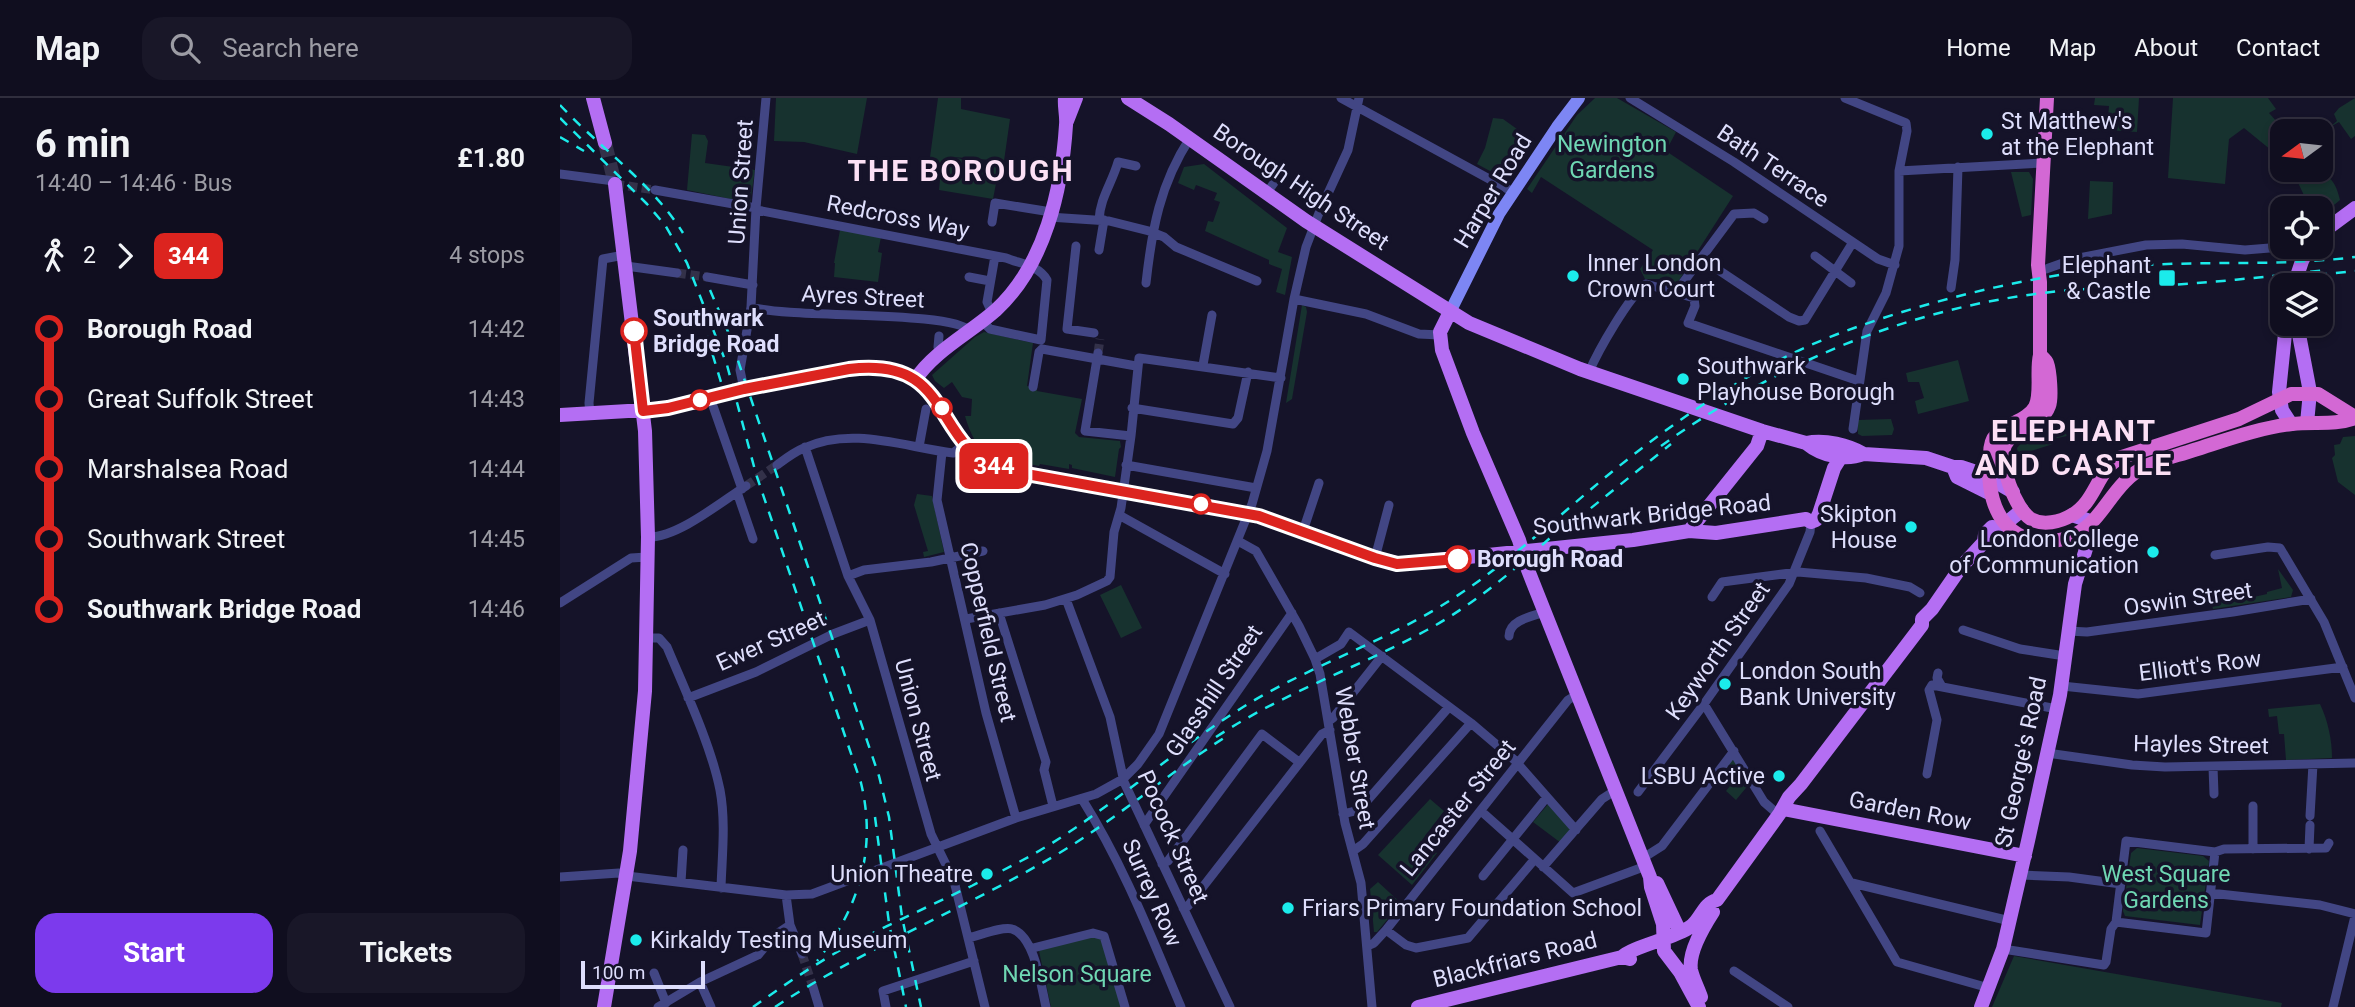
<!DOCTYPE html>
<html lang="en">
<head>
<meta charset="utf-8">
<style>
  :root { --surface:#100e1f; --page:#191728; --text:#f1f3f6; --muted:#9c9ca4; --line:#302e3d; --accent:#7c3aed }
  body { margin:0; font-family:Roboto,sans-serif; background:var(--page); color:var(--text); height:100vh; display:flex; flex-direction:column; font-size:26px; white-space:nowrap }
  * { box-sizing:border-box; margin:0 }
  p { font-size:23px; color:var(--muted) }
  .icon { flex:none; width:38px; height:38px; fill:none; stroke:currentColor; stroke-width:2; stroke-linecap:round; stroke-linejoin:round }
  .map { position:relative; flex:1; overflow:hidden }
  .panel { display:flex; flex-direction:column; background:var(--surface); width:560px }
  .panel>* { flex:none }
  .badge { padding:0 14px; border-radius:10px; font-size:24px; line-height:46px }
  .needle { width:46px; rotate:255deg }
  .controls { position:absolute; left:1710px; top:21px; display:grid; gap:14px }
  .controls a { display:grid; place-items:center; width:63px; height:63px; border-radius:14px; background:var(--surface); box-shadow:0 4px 10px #0003,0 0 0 2px var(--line); font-size:35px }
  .scale { position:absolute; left:21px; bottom:18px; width:124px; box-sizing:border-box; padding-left:7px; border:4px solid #dedefc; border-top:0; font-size:19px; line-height:24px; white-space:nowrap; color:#dedefc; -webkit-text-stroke:5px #151329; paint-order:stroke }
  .map>.badge { position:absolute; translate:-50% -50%; box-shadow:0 0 0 4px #fff }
  .legs { display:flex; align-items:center; gap:10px; height:77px; padding:0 35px; font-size:23px }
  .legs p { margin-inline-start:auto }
  .summary { display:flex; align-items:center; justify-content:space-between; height:119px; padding:0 35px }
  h1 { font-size:38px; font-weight:700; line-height:52px }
  .primary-button { display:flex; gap:14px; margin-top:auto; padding:14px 35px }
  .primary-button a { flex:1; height:80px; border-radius:21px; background:var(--accent); color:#fff; font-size:28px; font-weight:700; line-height:80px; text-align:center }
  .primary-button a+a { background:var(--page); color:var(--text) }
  ul { padding:0 35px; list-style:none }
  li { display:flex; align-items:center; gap:24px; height:70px; font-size:26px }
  li i { display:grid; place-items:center; width:10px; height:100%; margin:0 9px; background:currentColor }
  li i::after { content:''; width:18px; height:18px; margin:-9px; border:5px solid; border-radius:50%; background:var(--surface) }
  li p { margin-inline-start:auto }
  li:first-child i { background:linear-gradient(#0000 50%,currentColor 0) }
  li:last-child i { background:linear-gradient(currentColor 50%,#0000 0) }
  header { display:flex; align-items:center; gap:42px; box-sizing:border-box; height:98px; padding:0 35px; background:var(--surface); border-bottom:2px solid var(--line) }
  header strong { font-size:33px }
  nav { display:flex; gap:38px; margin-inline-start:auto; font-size:24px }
  .search { width:490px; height:63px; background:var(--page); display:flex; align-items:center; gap:18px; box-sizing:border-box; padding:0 24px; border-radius:21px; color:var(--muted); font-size:26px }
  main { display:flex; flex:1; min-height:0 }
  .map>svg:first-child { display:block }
  .green { fill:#17322f }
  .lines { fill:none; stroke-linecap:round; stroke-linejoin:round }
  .minor-tunnel { stroke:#333149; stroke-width:9; stroke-dasharray:9 4.5; stroke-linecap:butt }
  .primary-tunnel { stroke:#333149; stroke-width:14; stroke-dasharray:14 7; stroke-linecap:butt }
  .minor { stroke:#424684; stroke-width:9 }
  .secondary { stroke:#7d86f4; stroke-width:12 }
  .primary { stroke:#b46ef3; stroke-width:14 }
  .trunk { stroke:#d368d4; stroke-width:14 }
  .rail { stroke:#1bebeb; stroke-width:2.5; stroke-dasharray:10 9; stroke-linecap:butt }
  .line-1-casing { stroke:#fff; stroke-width:16 }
  .line-1 { stroke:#dc241f; stroke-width:10 }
  .poi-dot { fill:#1bebeb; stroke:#151329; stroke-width:2.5 }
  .stop-1-dot { fill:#fff; stroke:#dc241f; stroke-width:3.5 }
  .labels { text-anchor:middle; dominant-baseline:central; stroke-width:7; stroke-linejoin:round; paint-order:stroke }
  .poi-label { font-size:23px; fill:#dedefc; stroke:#151329; text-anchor:start }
  .park-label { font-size:23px; fill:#6fd7b3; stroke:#151329 }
  .street-label { font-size:23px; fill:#dedefc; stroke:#151329 }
  .stop-label { font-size:23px; font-weight:bold; fill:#dedefc; stroke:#151329; text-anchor:start }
  .district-label { font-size:30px; font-weight:bold; letter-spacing:2px; fill:#fce0f5; stroke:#151329 }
</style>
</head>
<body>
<header>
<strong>Map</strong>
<div class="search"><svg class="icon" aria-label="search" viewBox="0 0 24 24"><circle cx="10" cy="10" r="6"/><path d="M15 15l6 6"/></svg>Search here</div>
<nav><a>Home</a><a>Map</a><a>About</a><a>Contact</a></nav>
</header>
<main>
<section class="panel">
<div class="summary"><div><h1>6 min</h1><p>14:40 – 14:46 · Bus</p></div><b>£1.80</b></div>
<div class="legs"><svg class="icon" aria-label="walk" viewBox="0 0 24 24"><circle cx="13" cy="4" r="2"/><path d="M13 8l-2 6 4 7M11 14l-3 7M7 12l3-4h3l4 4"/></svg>2<svg class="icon" aria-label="forward" viewBox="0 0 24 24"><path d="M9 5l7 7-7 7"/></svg><b class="badge" style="background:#dc241f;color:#fff">344</b><p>4 stops</p></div>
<ul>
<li><i style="color:#dc241f"></i><b>Borough Road</b><p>14:42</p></li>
<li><i style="color:#dc241f"></i><span>Great Suffolk Street</span><p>14:43</p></li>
<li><i style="color:#dc241f"></i><span>Marshalsea Road</span><p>14:44</p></li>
<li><i style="color:#dc241f"></i><span>Southwark Street</span><p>14:45</p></li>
<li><i style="color:#dc241f"></i><b>Southwark Bridge Road</b><p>14:46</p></li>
</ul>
<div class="primary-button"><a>Start</a><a>Tickets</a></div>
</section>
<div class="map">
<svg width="1795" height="909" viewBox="0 0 1795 909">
  <rect width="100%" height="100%" fill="#151329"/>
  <path class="green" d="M216,0H307L297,56L244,44L214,43Z
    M378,0H401V11L450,21L444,63L393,59L439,70L433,101L379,92L380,82L368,74Z
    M1035,0H1057L1116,34L1106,53L1173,98L1116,187L1099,181H1085L1080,171L1093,152L981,79L972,95L967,91L1017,17Z
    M1535,0H1579L1577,34L1547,32L1549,8L1534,7Z
    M1613,0H1708L1716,11L1709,15L1725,33H1722V61L1684,30L1669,41L1665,86L1608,80Z
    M1795,0V38L1791,41L1779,24L1770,29L1777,23L1774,16L1779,10Z
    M933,20L943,21L975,44L952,76L943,80L917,66L925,50Z
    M132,36L145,37L148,43L145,65L195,72L190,105L127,92Z
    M644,66L727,130L718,154L732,159L725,197L716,194L722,171L709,166V162L645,133L648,123L653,124L660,104L654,102L657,95L636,87L634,92L618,85L624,69Z
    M1732,72C1759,72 1774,73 1780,102L1761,118L1760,110H1750Z
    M1451,74H1469L1473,81L1471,117L1462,119Z
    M1530,83L1553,84L1552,116L1528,121Z
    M280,132L321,139L318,154L322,155L318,184L274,179L275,165H274Z
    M742,207L746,209L747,214L732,301L726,305Z
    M424,234L473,245L467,288L477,290V293L522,301L515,335L519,339L560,343L561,349L559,351L555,379L512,370V367L509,366V371L480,366L479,368C437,360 418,364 405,318H411L412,301L402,299L392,284L384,290L375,283L372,277L415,239Z
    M1398,262L1409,303L1358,316L1355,303L1364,300L1359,284H1348L1346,275Z
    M1331,321L1334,331L1332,337L1302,338L1298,336V322Z
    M1496,321L1503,327L1507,338L1493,341V346L1465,355L1466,359L1459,361L1457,350L1468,337Z
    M1795,338V397L1778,384L1772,360L1775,357L1774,347L1780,346L1783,339Z
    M357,396L372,398L384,454L364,459L363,454L368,453L354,407Z
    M1718,471L1733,492L1731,499L1653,511L1651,503L1656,502L1653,492L1659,490L1663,497L1673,493L1676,503L1707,496V494L1722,490Z
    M561,487L582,530L561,540L540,497Z
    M1760,606C1768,623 1772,642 1772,660L1726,662L1724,636H1719L1717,618L1709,619L1708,611Z
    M1172,660L1179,667L1190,685L1176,702L1166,693L1170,688L1159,677Z
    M870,701L884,713L862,742L877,755L852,787L818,757Z
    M989,705L1012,732L1001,745L973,724Z
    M1577,750L1643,758L1649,763L1640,827L1565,818L1563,813L1571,755Z
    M818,784L841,805L817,834H814L810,791Z
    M536,837L542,840L561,909H491L479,853L483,850Z
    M1454,858L1722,905L1721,909H1432Z"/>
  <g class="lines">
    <path class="minor-tunnel" d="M55,86L95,92
      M117,175L147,179
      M538,255L540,241
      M186,388L217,367
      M242,856L253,889"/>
    <path class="primary-tunnel" d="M45,45L55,86"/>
    <path class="minor" d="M781,0L953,94
      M1070,0L1174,64L1318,161L1335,167
      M1285,0L1346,25L1347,33L1339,73V148L1326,195L1307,233L1293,331
      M1339,73L1483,65
      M0,76L54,83
      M95,92L196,110
      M706,96L723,72
      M197,112L446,160C461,166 478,167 487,182L481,242L430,231L422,223
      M489,119L549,123L589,133L604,139L616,149L697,183
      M539,122C540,100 552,85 558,64L576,68
      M432,124L435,105L491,114
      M516,148L507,231L534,235
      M1729,149L1746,155
      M539,152L544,122
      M1255,158L1291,185
      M1142,161L1229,219L1239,223L1245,222L1293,144
      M66,168L117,175
      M1486,171L1514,161L1586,147L1622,146L1685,152L1722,149
      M147,179L193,187
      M409,179L430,183
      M586,185C592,131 600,86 630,40
      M1391,190L1395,162L1398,69
      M1119,195L1122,186L1174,116L1194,115L1204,121
      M734,201L806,216L859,236L880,237
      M191,209C232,221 391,212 410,233
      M432,215L427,204L435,158
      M379,238L378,249L381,256
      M538,255L525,333L571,338
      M643,267L652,217
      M1029,274C1038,253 1069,198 1086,186L1134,200L1135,208L1128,225L1299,283
      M473,289L479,254L482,251L576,268
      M184,291L180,272L191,209L196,110L206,0
      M153,308L182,391
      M572,310L673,326L678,320L688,274
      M30,316L29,305L43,161L64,157
      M245,349L288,478L310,522L371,736L394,783L425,909
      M359,349L366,311
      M382,354L377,402L426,615L456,720
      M217,367C225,361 234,354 244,350C292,328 344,349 393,355L404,347
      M566,367L696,390
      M177,394L193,441
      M559,417L665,476
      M743,433L759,385
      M88,439C117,440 161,404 186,388
      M678,443L696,453L739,528L755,561L760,576L785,725L801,785L812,909
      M1655,457L1708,449L1720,450L1764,524L1795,600
      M815,460L829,407
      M288,478L304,472L371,464L423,453
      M1152,499L1162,484L1238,474L1306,480L1350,489L1360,495
      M506,501L550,619L564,684L670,909
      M0,505L71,460L87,459
      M439,515L486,664L484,672L493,708
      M406,521L485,507L517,497L547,483L550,479L554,434L561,410L571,338L579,260L721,280
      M1403,532L1460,551L1505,558
      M1508,533L1527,534L1673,514L1751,501
      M949,538C949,522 973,518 985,514
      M86,540H99L107,549C125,592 151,647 160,692C166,724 162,758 161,790
      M755,561L781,546L789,534L911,625L958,665
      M1378,575L1377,580L1381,587
      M1502,588L1578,596L1783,569
      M128,600L196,574L273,536L310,522
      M1144,606L1204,704L1219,717
      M769,623L773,620L822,558
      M1487,655L1572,667L1605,669L1795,665
      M958,666L1016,732
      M1653,669L1654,696
      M1367,676L1377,622L1369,592L1372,587L1497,611
      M1078,694L1144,606L1229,486L1250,434L1251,424
      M522,701C564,768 590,836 621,909
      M1693,708V751
      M921,713L1013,795L1086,768
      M783,716L799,712L889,609
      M1750,718L1753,666
      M584,727L732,515
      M1260,733L1337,864L1429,890
      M1566,743L1655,754L1646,835L1556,824Z
      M1749,751L1750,727
      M793,753L803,746L911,625
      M1655,754L1664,751L1766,750L1769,745
      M1083,760L1102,748L1174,653
      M602,766L608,763L702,636L739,664
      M983,769L1042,701L1056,692
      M1460,777L1509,779L1561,786
      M923,778L987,699
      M0,779L59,775L67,778L226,797L252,796L456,720L536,696L563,681L578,666L599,636L692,406L707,353L734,201L746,149L759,115L788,52L799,0
      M121,784L123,752
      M1292,785L1450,823
      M1650,795L1760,807L1795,816
      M226,797L230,827L242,856
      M623,810L628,808L762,636L770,632
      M826,832L846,847L856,850L908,840L974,762
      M408,840C418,838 443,828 452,831C475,838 481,888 486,909
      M807,848L814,845L826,832L1008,602L1018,596
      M473,850L533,835L544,838L565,909
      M1443,851L1544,867L1546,864L1551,831L1556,824
      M1174,873L1228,909
      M94,875L106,905
      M140,884L151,909
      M253,889L259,909
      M98,909L140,884L198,857L215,837L230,827
      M326,909L323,893L414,863
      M1773,909L1795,818"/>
    <path class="secondary" d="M890,214L939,116L997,29L1019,0"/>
    <path class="primary" d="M33,0L45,45
      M568,0L609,26L746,123L909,225L1020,271L1202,333L1246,345C1262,358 1285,363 1304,356L1366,360L1393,369H1401L1422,376L1453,394
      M507,23L516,0
      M1760,136L1795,110
      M1734,187L1742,163L1749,149
      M890,214L880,234L882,252L913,335L959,442L968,472L1090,779L1091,789L1103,826L1104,853L1120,874L1139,909
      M1726,226L1719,294L1722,312L1731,326
      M1737,226L1750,294L1747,325
      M355,282C374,253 410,235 436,212C485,167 502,91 506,27C507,18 504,9 505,0
      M0,317L102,311L184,291L289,271C394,258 370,343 439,371L699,418L815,460L841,466L1073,442L1129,433L1156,435L1246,421L1251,424L1256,422L1259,416L1274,370L1281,359
      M1246,345C1265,341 1288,347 1304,356
      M1393,369L1397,379L1431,396
      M1129,433L1197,348L1202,333
      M1228,712L1465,758
      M1097,785L1120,834
      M1062,859C1071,849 1115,840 1130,829C1141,822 1143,805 1157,802L1220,715L1229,699L1241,686L1362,527V521L1372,511L1401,469L1424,444L1425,436L1432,429L1440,430L1462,412
      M1141,899C1138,890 1133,881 1131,872C1128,854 1144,828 1153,814
      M44,909L70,753L85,593L88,439L85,333L55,86
      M858,909L1062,859L1070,861
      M1421,909L1443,851L1468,743L1500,597L1515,486L1530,438L1527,422L1512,417"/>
    <path class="trunk" d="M1487,0L1478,167L1480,184V257C1476,272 1482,297 1475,309C1467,323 1447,325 1436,337C1431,342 1430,350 1430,357C1427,385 1431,421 1459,437C1476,446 1500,445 1516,436C1546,420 1552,384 1588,367C1603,361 1619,357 1634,352C1666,342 1698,330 1732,326C1754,323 1774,328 1795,320
      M1480,257C1483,260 1486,262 1487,265C1490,273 1492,301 1489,308C1482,328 1454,329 1445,347C1438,364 1455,411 1471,421C1483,428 1500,424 1512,417C1536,403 1536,375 1559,360L1679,321L1731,296H1758L1795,319"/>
    <path class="rail" d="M0,7C41,51 91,84 123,135
      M0,20L87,106L105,127L127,165L167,267L196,376L301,685C317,751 299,811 257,863
      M0,39L24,53
      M1757,177L1795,173
      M150,192L169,236L319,678L329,719L342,819L361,909
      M147,238L167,304
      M1101,348C1213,268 1339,214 1475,196C1519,190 1563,189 1608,187C1661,184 1713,178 1766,172
      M1016,422L1111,346
      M656,639C723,595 797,570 867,532C924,501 971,457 1019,414
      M315,719L329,825L346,909
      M193,909C230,883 268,857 309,837C363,810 419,786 472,757C546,715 608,656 680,611C746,569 823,545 889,503C948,466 999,417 1053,373C1126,314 1205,261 1294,230C1383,198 1492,173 1586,167C1656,163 1725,168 1795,159
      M215,909C306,849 407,810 501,754C559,719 610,674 667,638"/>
  </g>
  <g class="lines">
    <defs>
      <path id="line-1" d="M74,233L83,313L108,310L184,291L289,271C394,258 370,343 439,371L699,418L815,460L837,466L898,461"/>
    </defs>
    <use href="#line-1" class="line-1-casing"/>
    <use href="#line-1" class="line-1"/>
  </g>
  <g class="poi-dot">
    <circle cx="1427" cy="36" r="7"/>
    <circle cx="1013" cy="178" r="7"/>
    <rect x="1598" y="171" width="18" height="18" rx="3.5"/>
    <circle cx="1123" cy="281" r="7"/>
    <circle cx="1351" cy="429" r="7"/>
    <circle cx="1593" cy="454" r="7"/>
    <circle cx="1165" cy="586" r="7"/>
    <circle cx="1219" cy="678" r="7"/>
    <circle cx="427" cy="776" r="7"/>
    <circle cx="728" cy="810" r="7"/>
    <circle cx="76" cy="842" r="7"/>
  </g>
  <g class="stop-1-dot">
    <circle cx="74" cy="233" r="12"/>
    <circle cx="140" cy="302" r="9"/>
    <circle cx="382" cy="310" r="9"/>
    <circle cx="641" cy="406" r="9"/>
    <circle cx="898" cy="461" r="12"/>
  </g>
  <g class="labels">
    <g class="poi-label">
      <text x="1441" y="23">St Matthew's<tspan x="1441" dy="26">at the Elephant</tspan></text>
      <text x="1027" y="165">Inner London<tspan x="1027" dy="26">Crown Court</tspan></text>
      <text x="1591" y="167" text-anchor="end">Elephant<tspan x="1591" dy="26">&amp; Castle</tspan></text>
      <text x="1137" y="268">Southwark<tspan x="1137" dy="26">Playhouse Borough</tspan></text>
      <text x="1337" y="416" text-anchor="end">Skipton<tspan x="1337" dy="26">House</tspan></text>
      <text x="1579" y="441" text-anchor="end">London College<tspan x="1579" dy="26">of Communication</tspan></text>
      <text x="1179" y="573">London South<tspan x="1179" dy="26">Bank University</tspan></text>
      <text x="1205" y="678" text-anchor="end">LSBU Active</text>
      <text x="413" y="776" text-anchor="end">Union Theatre</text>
      <text x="742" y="810">Friars Primary Foundation School</text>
      <text x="90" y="842">Kirkaldy Testing Museum</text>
    </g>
    <g class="park-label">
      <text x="1052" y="46">Newington<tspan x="1052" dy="26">Gardens</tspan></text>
      <text x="1606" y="776">West Square<tspan x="1606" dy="26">Gardens</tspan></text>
      <text x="517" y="876">Nelson Square</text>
    </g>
    <g class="street-label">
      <text transform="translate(1213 68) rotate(34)">Bath Terrace</text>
      <text transform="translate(181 84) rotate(-86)">Union Street</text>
      <text transform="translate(741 89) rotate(34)">Borough High Street</text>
      <text transform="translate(933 93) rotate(-59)">Harper Road</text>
      <text transform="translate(338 119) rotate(11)">Redcross Way</text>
      <text transform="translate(303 199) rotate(3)">Ayres Street</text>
      <text transform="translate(1092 417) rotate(-6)">Southwark Bridge Road</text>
      <text transform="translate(1628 501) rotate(-8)">Oswin Street</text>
      <text transform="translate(428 534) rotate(77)">Copperfield Street</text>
      <text transform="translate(211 543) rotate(-24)">Ewer Street</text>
      <text transform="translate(1158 553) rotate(-55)">Keyworth Street</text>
      <text transform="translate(1640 568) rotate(-7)">Elliott's Row</text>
      <text transform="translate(654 593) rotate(-56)">Glasshill Street</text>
      <text transform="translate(358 622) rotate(75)">Union Street</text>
      <text transform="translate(1641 647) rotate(1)">Hayles Street</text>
      <text transform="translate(795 660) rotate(80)">Webber Street</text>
      <text transform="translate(1461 664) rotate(-78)">St George's Road</text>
      <text transform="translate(898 710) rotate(-51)">Lancaster Street</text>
      <text transform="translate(1350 713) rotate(11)">Garden Row</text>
      <text transform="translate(613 739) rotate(66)">Pocock Street</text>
      <text transform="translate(592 795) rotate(66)">Surrey Row</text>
      <text transform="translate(955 862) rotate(-14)">Blackfriars Road</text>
    </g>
    <g class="stop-label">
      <text x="93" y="220">Southwark<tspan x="93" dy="26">Bridge Road</tspan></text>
      <text x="917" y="461">Borough Road</text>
    </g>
    <g class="district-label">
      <text x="401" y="72">THE BOROUGH</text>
      <text x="1514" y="332">ELEPHANT<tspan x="1514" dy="34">AND CASTLE</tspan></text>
    </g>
  </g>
</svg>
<div class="controls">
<a><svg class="needle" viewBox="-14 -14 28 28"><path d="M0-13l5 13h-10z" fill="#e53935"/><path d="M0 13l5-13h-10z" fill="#9c9ca4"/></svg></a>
<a><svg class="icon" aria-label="locate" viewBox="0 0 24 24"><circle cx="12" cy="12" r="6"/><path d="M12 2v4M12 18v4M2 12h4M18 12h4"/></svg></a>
<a><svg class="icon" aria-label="layers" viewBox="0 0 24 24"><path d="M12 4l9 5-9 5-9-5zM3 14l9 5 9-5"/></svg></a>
</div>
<div class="scale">100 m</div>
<b class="badge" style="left:434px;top:368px;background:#dc241f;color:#fff">344</b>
</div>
</main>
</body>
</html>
